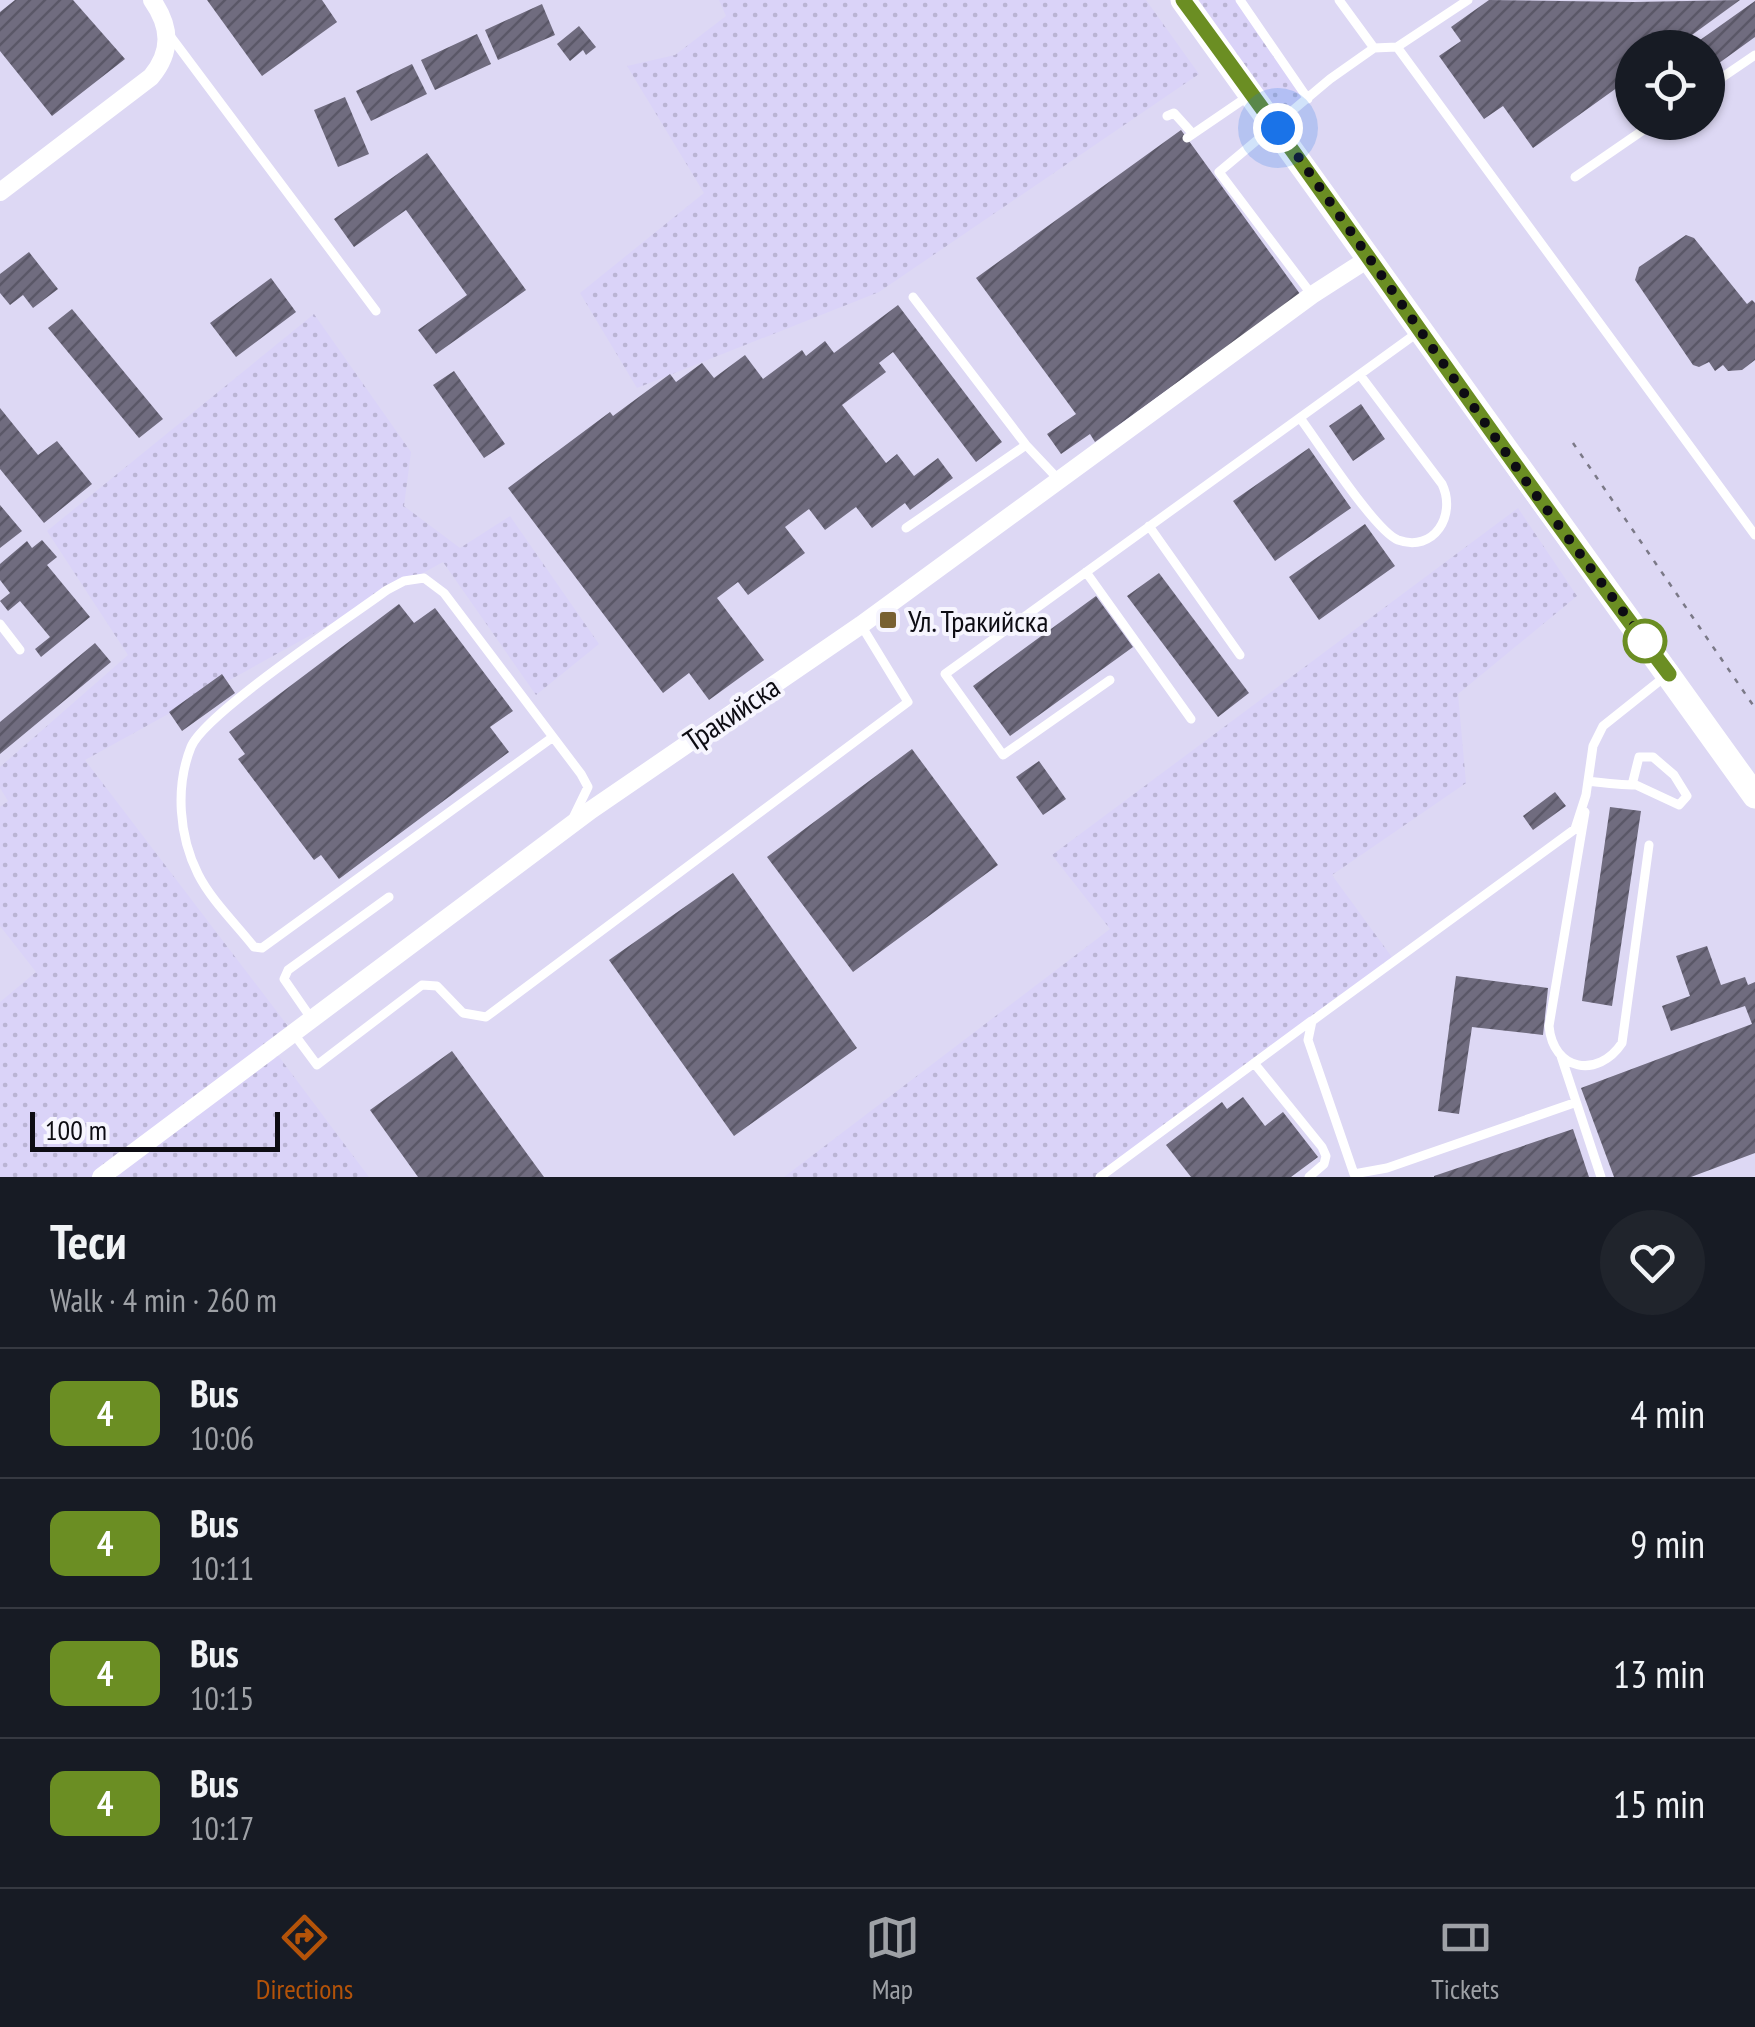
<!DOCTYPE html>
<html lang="en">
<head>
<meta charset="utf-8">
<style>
  :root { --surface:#171b24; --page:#20242c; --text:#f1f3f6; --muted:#9ea1a6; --line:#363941; --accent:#b45309 }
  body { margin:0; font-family:"PT Sans Narrow",sans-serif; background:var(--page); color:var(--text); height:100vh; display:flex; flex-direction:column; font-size:38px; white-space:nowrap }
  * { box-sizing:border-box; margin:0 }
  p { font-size:32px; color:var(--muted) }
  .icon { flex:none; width:55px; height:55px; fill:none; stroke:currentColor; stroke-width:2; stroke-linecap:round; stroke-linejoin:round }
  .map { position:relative; height:1177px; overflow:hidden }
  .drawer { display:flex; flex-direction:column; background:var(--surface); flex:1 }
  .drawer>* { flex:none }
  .badge { padding:0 20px; border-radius:15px; font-size:35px; line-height:65px }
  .buttons { position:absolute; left:1615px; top:30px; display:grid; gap:20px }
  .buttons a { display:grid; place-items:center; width:110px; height:110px; border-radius:50%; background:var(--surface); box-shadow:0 2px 8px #0004; font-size:50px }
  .scale { position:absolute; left:30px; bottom:25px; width:250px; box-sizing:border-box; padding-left:10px; border:5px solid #0d0c13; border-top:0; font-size:28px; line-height:35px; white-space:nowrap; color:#0d0c13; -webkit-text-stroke:8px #f6f5fe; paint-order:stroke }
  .you { position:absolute; width:50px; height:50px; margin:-25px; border:8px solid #fff; border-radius:50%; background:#1a73e8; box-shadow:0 0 0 15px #1a73e833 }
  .map>.badge { position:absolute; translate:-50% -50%; box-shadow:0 0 0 5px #fff }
  .round { display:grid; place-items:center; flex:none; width:105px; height:105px; border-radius:52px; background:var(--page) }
  .head { display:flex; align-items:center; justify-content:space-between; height:170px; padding:0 50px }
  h1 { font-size:48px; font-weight:600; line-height:75px }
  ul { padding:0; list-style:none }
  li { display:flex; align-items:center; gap:30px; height:130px; padding:0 50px; border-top:2px solid var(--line) }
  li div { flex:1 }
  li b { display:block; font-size:38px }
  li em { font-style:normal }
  li .badge { min-width:110px; font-weight:700; text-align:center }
  .tab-bar { display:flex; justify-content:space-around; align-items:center; height:140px; border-top:2px solid var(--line); background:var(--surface); font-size:28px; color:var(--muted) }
  .tab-bar a { display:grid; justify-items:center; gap:5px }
  .tab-bar .on { color:var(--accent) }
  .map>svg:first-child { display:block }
  .built { fill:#ddd8f4; fill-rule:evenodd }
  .grass { fill:url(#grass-dots) }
  .building { fill:url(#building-hatch) }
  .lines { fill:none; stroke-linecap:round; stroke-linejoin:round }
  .path { stroke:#7b7987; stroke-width:2.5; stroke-dasharray:5 8; stroke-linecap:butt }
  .service { stroke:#fff; stroke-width:9 }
  .minor { stroke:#fff; stroke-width:18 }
  .secondary { stroke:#fff; stroke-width:25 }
  .line-casing { stroke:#fff; stroke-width:22 }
  .line { stroke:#6b8e23; stroke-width:15 }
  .walk { stroke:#0d0c13; stroke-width:10; stroke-dasharray:0 18 }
  .poi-dot { fill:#786131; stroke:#f6f5fe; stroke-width:4 }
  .stop-dot { fill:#fff; stroke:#6b8e23; stroke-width:5 }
  .labels { text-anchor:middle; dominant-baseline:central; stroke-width:8; stroke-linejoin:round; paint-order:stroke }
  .poi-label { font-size:30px; fill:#0d0c13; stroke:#f6f5fe; text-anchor:start }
  .street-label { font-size:30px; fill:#0d0c13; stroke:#f6f5fe }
</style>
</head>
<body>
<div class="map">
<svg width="1755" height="1177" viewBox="0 0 1755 1177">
  <defs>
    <pattern id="grass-dots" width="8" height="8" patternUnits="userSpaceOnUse" patternTransform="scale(2.5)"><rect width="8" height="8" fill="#dad3f8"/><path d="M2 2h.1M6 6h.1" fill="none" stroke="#bab4d4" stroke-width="1.8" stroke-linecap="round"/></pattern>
    <pattern id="building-hatch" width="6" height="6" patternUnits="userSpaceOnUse" patternTransform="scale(2.5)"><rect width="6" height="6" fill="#706c7f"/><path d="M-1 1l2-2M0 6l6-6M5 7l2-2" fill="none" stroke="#5a5767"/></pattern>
  </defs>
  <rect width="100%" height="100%" fill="#eae6fb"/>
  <path class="built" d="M0,0H1755V1177H0ZM1632,48H1708V122H1632Z"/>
  <path class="grass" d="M719,0H1146L1199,74L879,292L637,388L580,293L704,193L627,66L675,55L726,16Z
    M1183,0H1240L1308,99L1275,125Z
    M314,314L411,452L404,506L460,548L510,516L599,644L536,695L443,562L85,760L294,1034L274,1050L369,1177H0V1002L36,972L0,926V807L8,801L0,788V767L128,655L47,531Z
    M1518,508L1577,596L1458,694L1466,783L1332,875L1394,960L1100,1177H784L1110,929L1052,855Z"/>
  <path class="building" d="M15,0H73L125,59L52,116L0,51V12Z
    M207,0H322L337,22L262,76Z
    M1489,0L1634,2L1740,0L1674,48H1632V77L1533,148L1503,106L1484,119L1439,56L1461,41L1451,27Z
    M1755,1V37L1708,71V48L1693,45Z
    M542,4L555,35L498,60L485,30Z
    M579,26L596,47L586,55L583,50L570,61L557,44Z
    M477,34L491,64L435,90L421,60Z
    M412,64L427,94L371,121L356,91Z
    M345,97L369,154L338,167L314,110Z
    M1181,130L1300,294L1095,442L1090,434L1061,454L1047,434L1076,414L976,278Z
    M427,153L526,290L436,354L418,330L467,295L406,210L354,247L334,219Z
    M1686,235L1694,238L1747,304L1752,300L1755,303V360L1742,370L1728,371L1723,365L1715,371L1709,362L1699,367L1693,365L1635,280L1639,267Z
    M29,252L58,289L33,308L23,295L10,305L0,293V274Z
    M271,278L296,312L236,357L210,323Z
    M898,305L1002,442L976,462L893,352L879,363L886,372L842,405L886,463L897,454L914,476L938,458L953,478L910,510L905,503L872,528L856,507L825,530L809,509L785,527L805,553L748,595L738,582L717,598L764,660L709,700L689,673L663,693L508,488L610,412L613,416L670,374L676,382L702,363L714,378L745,355L763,379L802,350L806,356L825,341L834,353Z
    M72,309L163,419L139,438L48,328Z
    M454,371L505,444L484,458L433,385Z
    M1361,404L1385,439L1353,461L1329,426Z
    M0,408L38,455L57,441L92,484L44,523L0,469Z
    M1309,448L1351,508L1275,561L1233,501Z
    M0,505L22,531L0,548Z
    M1365,524L1395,566L1319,620L1289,577Z
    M42,540L57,557L47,565L90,617L41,657L35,649L50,637L20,601L8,611L0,601L10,593L0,580V564L27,541L32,548Z
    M1159,573L1249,693L1218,717L1127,596Z
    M1096,596L1133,647L1010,736L973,686Z
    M399,604L414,623L435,608L513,711L490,727L509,752L339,879L321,855L314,860L238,759L245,754L229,732Z
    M95,643L111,662L0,754V722Z
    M222,674L235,693L182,731L169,712Z
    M912,749L998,865L853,972L767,857Z
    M1039,761L1066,799L1043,815L1016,777Z
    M1555,792L1566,806L1533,830L1523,816Z
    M1610,807L1641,811L1612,1006L1582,1001Z
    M733,873L857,1048L734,1136L609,960Z
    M1707,946L1721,985L1745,977L1748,985L1755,982V1153L1691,1177H1614L1581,1088L1752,1024L1745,1006L1671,1031L1662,1006L1690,996L1676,956Z
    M1456,976L1548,988L1543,1035L1472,1027L1459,1114L1438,1111Z
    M452,1051L544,1177H418L370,1110Z
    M1243,1097L1265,1126L1283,1112L1318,1157L1291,1177H1191L1166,1145L1222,1102L1227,1109Z
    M1573,1129L1589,1177H1434V1176Z"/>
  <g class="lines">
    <path class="path" d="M1573,443L1755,708"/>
    <path class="service" d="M1240,0L1308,99
      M1339,0L1374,48
      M168,33L376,311
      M1397,47L1755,535
      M1708,87L1755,55
      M1167,116L1174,113L1193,134
      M1187,138L1250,95
      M1575,177L1655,122
      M1312,295L1219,172L1330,79L1374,48L1397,47L1468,0
      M913,297L1026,445
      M1300,418C1318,442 1375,531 1398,540C1434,553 1457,515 1442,484L1360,375
      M1149,526L1240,655
      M906,528L1026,445L1059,480
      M1086,572L1191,719
      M0,624L20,650
      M1110,680L1003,755L945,674L1417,333
      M553,737L262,948L254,947C236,924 211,900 198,874C179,836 175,787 191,747C204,714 350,617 387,590L404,581L424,578L444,593L581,774L588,787L574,816
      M1588,781C1604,783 1620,785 1636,785L1679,805L1687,796L1674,775L1653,757H1639L1632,785
      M1585,812L1549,1026C1553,1071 1598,1079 1622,1043L1649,845
      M311,1018L284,979L288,970L389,897
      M294,1034L317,1065L422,985L437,986L463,1013L486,1017L908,702L861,625
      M1561,1056L1601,1177
      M1254,1063L1322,1147L1326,1156L1324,1164L1309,1177
      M1574,1103L1387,1168L1354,1174L1308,1040L1312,1021L1575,829L1586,795L1593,746L1603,726L1667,675
      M1100,1177L1311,1021"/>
    <path class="minor" d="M0,192L151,77C172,52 171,27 152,0
      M101,1177L591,810L861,625L1312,295L1368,259"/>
    <path class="secondary" d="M1183,0L1755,796"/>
  </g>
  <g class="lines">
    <defs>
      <path id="line" d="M1183,0C1348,222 1501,453 1669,674"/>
    </defs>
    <use href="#line" class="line-casing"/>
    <use href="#line" class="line"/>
    <path class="walk" d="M1278,128L1530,487L1648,645L1645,641"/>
  </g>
  <rect class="poi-dot" x="878" y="610" width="20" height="20" rx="5"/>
  <circle class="stop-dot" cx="1645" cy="641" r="20"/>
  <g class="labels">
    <g class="poi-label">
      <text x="908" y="620">Ул. Тракийска</text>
    </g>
    <g class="street-label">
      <text transform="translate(731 713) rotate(-34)">Тракийска</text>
    </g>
  </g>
</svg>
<div class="buttons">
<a><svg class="icon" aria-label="locate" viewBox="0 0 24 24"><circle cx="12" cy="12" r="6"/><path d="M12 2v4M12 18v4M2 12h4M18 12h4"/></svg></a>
</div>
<div class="scale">100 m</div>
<div class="you" style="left:1278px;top:128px"></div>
</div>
<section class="drawer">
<div class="head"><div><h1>Теси</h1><p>Walk · 4 min · 260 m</p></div><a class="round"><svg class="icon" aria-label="heart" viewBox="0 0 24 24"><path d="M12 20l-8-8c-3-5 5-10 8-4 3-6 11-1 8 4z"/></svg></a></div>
<ul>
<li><span class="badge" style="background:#6b8e23;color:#fff">4</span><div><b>Bus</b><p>10:06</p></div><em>4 min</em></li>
<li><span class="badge" style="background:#6b8e23;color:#fff">4</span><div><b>Bus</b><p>10:11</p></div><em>9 min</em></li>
<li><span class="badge" style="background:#6b8e23;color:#fff">4</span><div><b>Bus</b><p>10:15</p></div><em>13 min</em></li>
<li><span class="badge" style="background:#6b8e23;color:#fff">4</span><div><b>Bus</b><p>10:17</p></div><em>15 min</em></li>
</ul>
</section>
<nav class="tab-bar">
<a class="on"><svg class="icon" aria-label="directions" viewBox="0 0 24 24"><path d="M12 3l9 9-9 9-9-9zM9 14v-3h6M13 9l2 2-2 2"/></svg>Directions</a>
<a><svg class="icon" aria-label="map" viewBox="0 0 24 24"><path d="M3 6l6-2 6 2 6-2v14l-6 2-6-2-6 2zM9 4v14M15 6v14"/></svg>Map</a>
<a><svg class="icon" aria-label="tickets" viewBox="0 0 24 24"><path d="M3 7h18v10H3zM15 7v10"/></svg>Tickets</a>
</nav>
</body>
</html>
